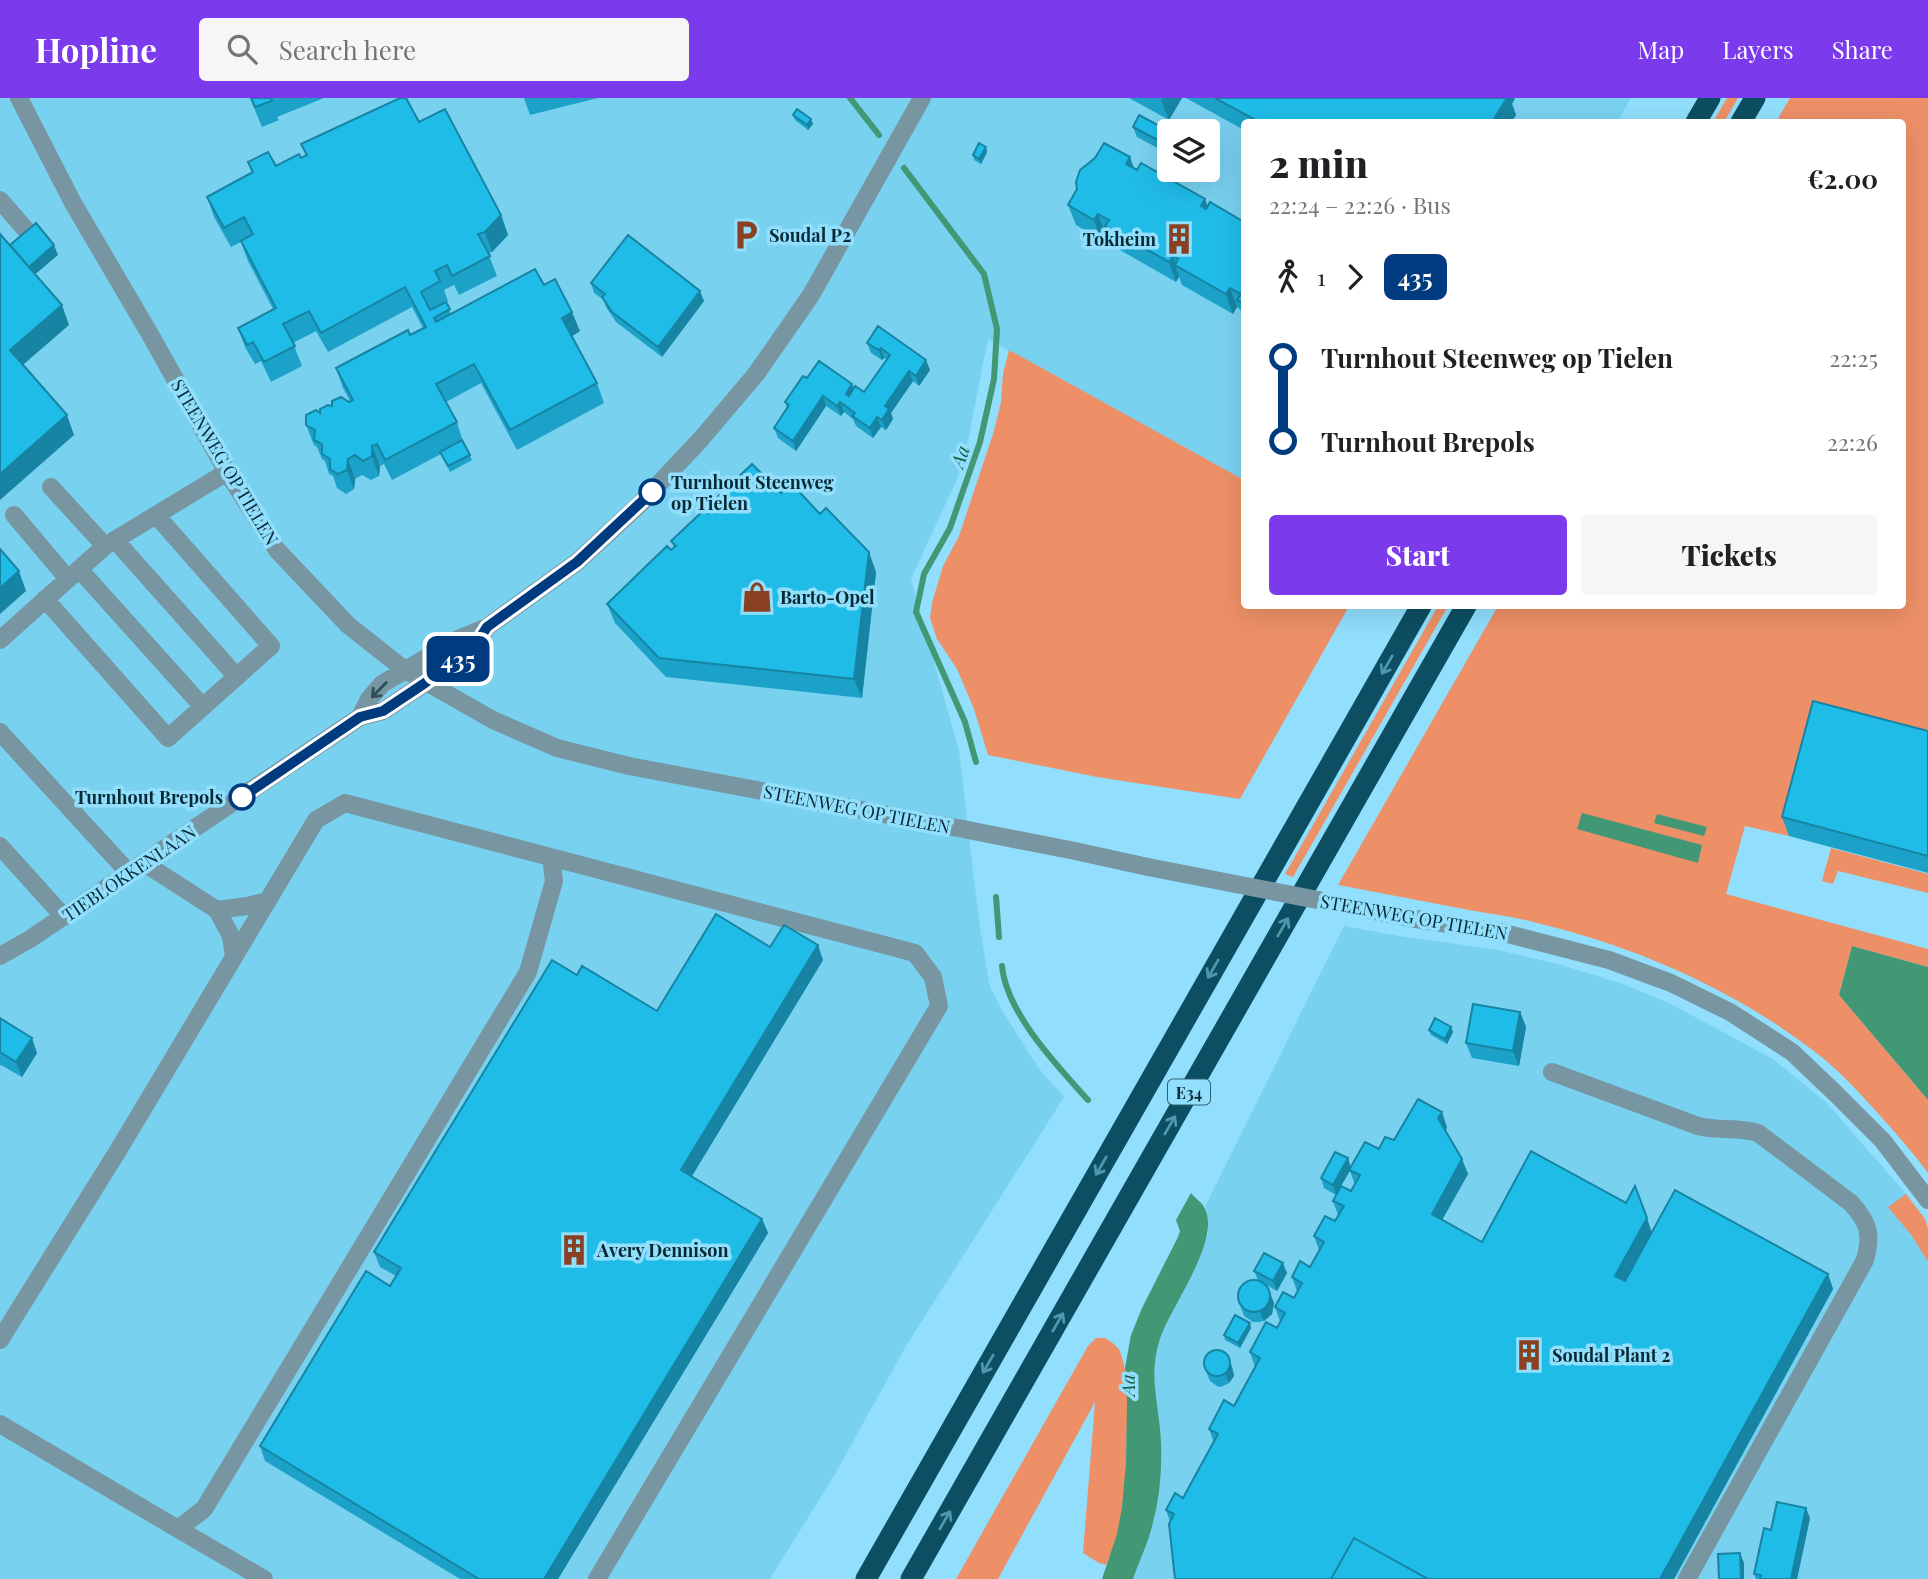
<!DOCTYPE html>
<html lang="en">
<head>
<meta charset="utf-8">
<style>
  :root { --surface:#fff; --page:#f6f6f6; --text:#202124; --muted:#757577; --accent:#7c3aed }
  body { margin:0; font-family:"Playfair Display",serif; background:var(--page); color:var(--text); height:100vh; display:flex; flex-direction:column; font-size:26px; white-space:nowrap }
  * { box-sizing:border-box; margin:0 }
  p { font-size:23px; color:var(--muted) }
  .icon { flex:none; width:38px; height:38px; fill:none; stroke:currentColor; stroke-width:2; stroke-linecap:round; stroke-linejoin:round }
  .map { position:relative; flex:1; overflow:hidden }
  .details { position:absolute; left:1241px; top:21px; width:665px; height:490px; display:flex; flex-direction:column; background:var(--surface); border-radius:7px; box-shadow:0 7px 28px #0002 }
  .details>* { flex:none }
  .badge { padding:0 14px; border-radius:10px; font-size:24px; line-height:46px }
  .tools { position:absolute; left:1157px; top:21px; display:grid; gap:14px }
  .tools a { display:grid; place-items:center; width:63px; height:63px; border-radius:7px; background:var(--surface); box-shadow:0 7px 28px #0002; font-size:35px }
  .map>.badge { position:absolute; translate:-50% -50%; box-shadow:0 0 0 4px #fff }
  .legs { display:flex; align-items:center; gap:10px; height:77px; padding:0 28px; font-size:23px }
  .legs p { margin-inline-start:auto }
  .head { display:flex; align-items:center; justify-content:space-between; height:119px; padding:0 28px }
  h1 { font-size:38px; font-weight:800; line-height:52px }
  .cta { display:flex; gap:14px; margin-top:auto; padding:14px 28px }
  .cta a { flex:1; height:80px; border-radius:7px; background:var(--accent); color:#fff; font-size:28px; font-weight:800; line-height:80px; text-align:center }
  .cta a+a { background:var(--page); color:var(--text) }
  ul { padding:0 28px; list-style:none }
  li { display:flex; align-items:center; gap:24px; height:84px; font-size:26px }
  li i { display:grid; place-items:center; width:10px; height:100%; margin:0 9px; background:currentColor }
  li i::after { content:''; width:18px; height:18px; margin:-9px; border:5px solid; border-radius:50%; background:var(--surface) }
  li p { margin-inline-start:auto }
  li:first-child i { background:linear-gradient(#0000 50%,currentColor 0) }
  li:last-child i { background:linear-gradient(currentColor 50%,#0000 0) }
  header { display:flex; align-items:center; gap:42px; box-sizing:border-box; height:98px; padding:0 35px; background:var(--accent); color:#fff }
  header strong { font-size:33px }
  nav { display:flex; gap:38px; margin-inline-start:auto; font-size:24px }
  .search { width:490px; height:63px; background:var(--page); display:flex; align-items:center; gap:18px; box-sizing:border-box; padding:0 24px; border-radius:7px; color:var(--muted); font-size:26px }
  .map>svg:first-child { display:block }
  .built { fill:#79d1f0; fill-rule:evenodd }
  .green { fill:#ed9068 }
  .water { fill:#429874 }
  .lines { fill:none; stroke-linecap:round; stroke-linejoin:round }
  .stream { stroke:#429874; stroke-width:6 }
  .minor { stroke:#7796a2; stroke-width:18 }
  .highway { stroke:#0c4f62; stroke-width:21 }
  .minor-bridge { stroke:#7796a2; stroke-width:18 }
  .wall { fill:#1ca2c8; fill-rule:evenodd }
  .shaded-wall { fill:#1684a2 }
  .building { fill:#20bce8; stroke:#1684a2; stroke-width:2 }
  .oneway { stroke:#4e97af }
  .oneway2 { stroke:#2e4f5a }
  .line-1-casing { stroke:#fff; stroke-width:16 }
  .line-1 { stroke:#003b80; stroke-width:10 }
  .stop-1-dot { fill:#fff; stroke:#003b80; stroke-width:3.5 }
  .labels { text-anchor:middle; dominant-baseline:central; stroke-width:7; stroke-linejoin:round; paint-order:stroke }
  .shield { fill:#91dffc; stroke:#306070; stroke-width:2 }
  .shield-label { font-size:16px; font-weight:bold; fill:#062934 }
  .poi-label { font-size:18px; font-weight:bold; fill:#062934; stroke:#91dffc; text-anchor:start }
  .street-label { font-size:18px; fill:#062934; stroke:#91dffc }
  .stop-label { font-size:18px; font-weight:bold; fill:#062934; stroke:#91dffc; text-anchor:start }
  .water-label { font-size:19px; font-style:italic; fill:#175a40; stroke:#91dffc }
</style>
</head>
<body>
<header>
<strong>Hopline</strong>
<div class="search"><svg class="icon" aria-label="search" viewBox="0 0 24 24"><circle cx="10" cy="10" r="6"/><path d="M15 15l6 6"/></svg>Search here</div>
<nav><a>Map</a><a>Layers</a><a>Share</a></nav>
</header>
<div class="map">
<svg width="1928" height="1481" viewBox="0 0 1928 1481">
  <rect width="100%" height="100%" fill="#91dffc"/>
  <path class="built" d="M0,0H1631L1617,24H1244V382L988,241L963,368L911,481L959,653L979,823L990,889L1002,912L1029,955L1040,972L1064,999L906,1248L835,1376L770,1481H0ZM1169,33H1208V72H1169Z
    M1344,828L1399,838L1498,852L1558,866L1620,885L1667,904L1773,961L1827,1005L1906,1096L1925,1121L1928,1131V1481H1133L1154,1421L1160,1375L1161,1345L1154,1297L1155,1260L1158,1245L1208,1136V1121L1205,1109Z"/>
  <path class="green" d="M1727,0H1738L1724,24H1713Z
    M1790,0H1928V651L1820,623L1789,738L1745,728L1726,796L1928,851V869L1852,848L1839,897L1928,1002V1075C1914,1056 1899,1039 1884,1022C1865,1001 1846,979 1824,961C1740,894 1641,850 1537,825C1515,819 1492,816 1469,812C1426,804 1382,795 1338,787L1498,508H1902V24H1776Z
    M1009,252L1244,382V508H1349L1240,701L1097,679L988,657L974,611L957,571L937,541L930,520L932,505L943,468L959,438L993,336L1001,304L1003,276Z
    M1438,508H1448L1293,779L1285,776Z
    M1831,750L1928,776V795L1838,773L1833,786L1822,783Z
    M1906,1096L1925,1121L1928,1131V1164L1912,1138L1888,1109Z
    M1096,1240H1105C1111,1244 1118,1248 1120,1254C1129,1276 1127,1301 1127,1323C1126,1371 1127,1423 1106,1467L1099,1465L1083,1455L1095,1304L998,1481H956L1088,1248Z"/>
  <path class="water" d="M1582,715L1702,747L1698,765L1577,731Z
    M1657,716L1707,729L1704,738L1654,725Z
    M1852,848L1928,869V1002L1839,897Z
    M1191,1095C1195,1100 1203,1105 1205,1111C1221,1144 1169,1210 1159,1244C1148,1280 1160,1310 1161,1345C1162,1369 1160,1397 1154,1420C1150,1441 1140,1461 1133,1481H1102L1117,1436L1122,1409L1126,1364L1127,1303L1125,1270L1131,1237L1142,1210L1178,1139L1180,1133L1176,1122Z"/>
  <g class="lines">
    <path class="stream" d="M850,0L879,37
      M904,70L984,176L997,231L994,281L980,344L950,430L924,476L916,514L965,624L976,664
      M996,799L999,839
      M1002,868C1006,914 1057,968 1088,1002"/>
    <path class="minor" d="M19,0L73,105L151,238L227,374L277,452L348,527L405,572L493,622L557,650L629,668L963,731L1075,753L1148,769
      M0,102L25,131
      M51,389L105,448
      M14,417L68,481
      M115,442L237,579
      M79,471L203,609
      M45,501L168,640L271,548L156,417
      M0,542L105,448L227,374
      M360,619L369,601L382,586L458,541L487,529L577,464L640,406L701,341L756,276L811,197L922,0
      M0,634L129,775
      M0,748L64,819
      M144,765L217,812L231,838L234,859
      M217,812L247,808L267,803
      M1410,820L1504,835L1609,862L1671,885L1730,914L1792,954L1835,995L1883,1043L1928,1102
      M0,858L30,841L360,619L383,613L425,585L475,548L487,529
      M1552,974L1698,1028C1718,1033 1739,1029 1758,1035L1851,1105C1869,1125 1872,1136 1865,1162L1687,1481
      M0,1242L119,1051L316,722L345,705L915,855L933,879L939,908L597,1481
      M0,1326L178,1431L204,1411L528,874L554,783L551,760
      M178,1431L264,1481"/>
    <path class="highway" d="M1696,24L1710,0
      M1741,24L1755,0
      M866,1481L1421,508
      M911,1481L1466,508"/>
    <path class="minor-bridge" d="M1148,769L1410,820"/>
  </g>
  <path class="wall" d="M250,0H324L277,19L279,22L262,29Z
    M524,0H598L530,17Z
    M1129,0H1182L1169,22Z
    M1186,0H1515L1512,6L1516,17L1511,24H1244V32Z
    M793,17L813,26L808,32L795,22Z
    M419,24L501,117L508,137L492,154L488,155L497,178L459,197L454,187L444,192L448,203L446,204L451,216L544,187L580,233L572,238L597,285L604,305L517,352L481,285L446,304L457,324L463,344L472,362L450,374L441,356L392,382L384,366L380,368L379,378L371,382L362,377L355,381L354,391L346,396L337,390L333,378L329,376L325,363L322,361L317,349L314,347L306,327L320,315L332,308L350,303L343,290L336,270L410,237L423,230L412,209L328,254L316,233L293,245L302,268L271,284L261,263L255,266L245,249L238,230L273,211L248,163L241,144L231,149L214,119L207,99L252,75L248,64L276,68L306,58L301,46Z
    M1133,29L1169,33V56L1137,39Z
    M987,54L981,66L974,62L973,57Z
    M1133,70L1205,101L1207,109L1244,124V222L1240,211L1237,209L1233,216L1182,187L1179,179L1176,184L1113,148L1109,138L1105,135L1101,142L1076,127L1068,107Z
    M591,185L704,203L662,259L616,224L606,209L604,202L594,195Z
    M867,245L930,272L919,288L913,283L891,315L893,321L886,332L881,329L873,340L856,328L853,321L844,314L841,318L826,308L796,353L778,340L774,330L787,310L785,304L807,280L864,294L887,262L884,260L882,262L871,255Z
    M781,395L876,474L862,600L666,579L615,525L607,506L674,450L671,443L708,416L710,414L708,408Z
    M1928,633V775L1789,738L1782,719Z
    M770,849L823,862L692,1078L762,1121L768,1135L558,1481H460L265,1363L260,1348L390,1188L396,1178L380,1169L374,1154L577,877L657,913Z
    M1520,914L1526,929L1519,968L1472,960L1466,945Z
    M0,920L37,955L22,979L1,967L0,968Z
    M1451,929L1453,934L1447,946L1431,937L1429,932Z
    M1447,1029L1446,1032L1468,1076L1442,1122L1482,1144L1652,1134L1828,1176L1833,1191L1674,1481H1175L1170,1423L1166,1412L1183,1400L1214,1345L1209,1331L1234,1308L1255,1269L1250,1254L1277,1230L1280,1223L1275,1209L1294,1200L1297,1193L1292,1179L1310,1169L1319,1152L1314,1138L1335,1123L1338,1117L1333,1103L1336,1097L1324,1090L1321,1080L1351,1069L1394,1042ZM1350,1073L1355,1087L1351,1093L1341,1088Z
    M1254,1173L1287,1175L1277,1193L1266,1187L1274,1205L1272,1216L1264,1223L1259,1224H1253L1244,1218L1237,1198L1258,1182Z
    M1251,1230L1240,1250L1225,1242L1224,1237Z
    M1203,1265L1232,1269L1234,1278L1229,1285L1221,1289L1217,1288L1210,1283Z
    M1810,1420L1797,1481H1756L1754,1476L1771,1432Z"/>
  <path class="shaded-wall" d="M1163,0H1182L1169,22L1161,2Z
    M1504,0H1515L1512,6L1516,17L1511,24H1492Z
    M811,21L813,26L808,32L807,27Z
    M986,49L987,54L981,66L979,61Z
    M1130,59L1137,79L1126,66Z
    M1205,101L1212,121L1201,108Z
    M1098,116L1105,135L1101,142L1094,122Z
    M501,117L508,137L492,154L485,134Z
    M54,147L58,157L32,179L28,169Z
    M1173,158L1179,179L1176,184L1169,164Z
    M1230,190L1237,209L1233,216L1226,196Z
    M700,193L704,203L662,259L658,249Z
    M62,207L69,227L17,272L10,252Z
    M572,214L580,233L569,240L562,220Z
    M881,250L884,260L882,262L879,252Z
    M926,262L930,272L919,288L916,278Z
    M909,273L913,283L891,315L893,321L886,332L882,322L885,308Z
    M852,286L856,296L849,306L846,296Z
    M823,298L826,308L796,353L793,343Z
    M840,304L844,314L841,318L837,308Z
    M67,317L74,337L0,402V376Z
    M877,319L881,329L873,340L870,330Z
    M372,348L380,368L379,378L372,358Z
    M348,361L355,381L354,391L347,372Z
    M869,454L876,474L862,600L854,581Z
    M19,473L26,493L0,516V490Z
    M818,847L823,862L687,1086L681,1072Z
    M1520,914L1526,929L1519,968L1513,953Z
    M1451,929L1453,934L1447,946L1445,941Z
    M32,940L37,955L22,979L16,964Z
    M1442,1014L1447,1029L1444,1035L1438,1020Z
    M1348,1060L1351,1070L1336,1097L1333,1087Z
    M1462,1061L1468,1076L1437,1131L1432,1116Z
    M1647,1120L1652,1135L1620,1193L1615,1178Z
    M762,1121L768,1135L558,1481H544Z
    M1283,1165L1287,1175L1277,1193L1273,1183Z
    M1828,1176L1833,1191L1674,1481H1660Z
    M1270,1195L1274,1205L1272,1216L1264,1223L1260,1213Z
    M1250,1225L1251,1230L1240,1250L1238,1245Z
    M1229,1259L1232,1269L1234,1278L1229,1285L1225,1275Z
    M1806,1410L1810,1420L1797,1481H1791Z
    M1740,1455L1744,1465V1481H1741Z"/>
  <path class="building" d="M251,0H271L272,3L255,9Z
    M400,0H406L419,24L445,11L501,117L485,134L478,136L490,158L452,178L447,167L435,173L440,183L421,194L430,212L446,204L450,211L434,220L436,224L535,171L544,187L555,181L572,214L562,220L597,285L510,332L474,266L436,286L457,324L385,362L377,346L372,348V358L363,363L355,357L348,361L347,372L338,376L330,371V361L322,356V346L314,342L315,332L306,327V317L316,312L320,315V311L328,307L332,308V303L341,299L349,304L353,302L336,270L408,232L410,237L426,229L405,189L321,235L309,213L283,226L295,248L264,264L253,244L247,247L238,230L276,210L241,143L253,136L244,119L224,130L207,99L253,74L248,64L268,54L276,68L299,56L301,60L307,57L301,46Z
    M1215,0H1507L1492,24H1259Z
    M797,11L811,21L807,27L793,17Z
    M1139,17L1169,33V48L1133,29Z
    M979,45L986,49L979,61L973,57Z
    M1104,45L1130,59L1126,66L1137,72L1141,65L1205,101L1201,108L1206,111L1210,104L1244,124V206L1237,202L1241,196L1230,190L1226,196L1175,167L1178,161L1173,158L1169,164L1105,128L1109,122L1098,116L1094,122L1068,107L1077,91L1076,84L1080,72L1095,60Z
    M36,125L54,147L29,169L10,147Z
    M0,136L62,207L10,252L67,317L0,376Z
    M628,137L700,193L658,249L612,214L602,199L605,196L591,185Z
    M878,228L926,262L916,278L909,273L885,308L889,311L882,322L877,319L870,330L852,318L855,315L840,304L837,308L823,298L793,343L774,330L789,307L785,304L803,278L807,280L819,263L852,286L846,296L849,298L855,288L864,294L890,257L881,250L879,252L867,245Z
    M462,342L470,357L448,368L440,354Z
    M752,366L781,395L791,385L820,416L826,410L869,454L854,581L659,560L607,506L667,448L671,452L676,448L671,443L704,412L708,416L713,412L708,408Z
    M0,451L19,473L0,490Z
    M1813,603L1928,633V758L1782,719Z
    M716,816L770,849L784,827L818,847L681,1072L762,1121L544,1481H479L260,1348L366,1173L390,1188L401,1170L374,1154L552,862L577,877L582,868L657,913Z
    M1473,906L1520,914L1513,953L1466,945Z
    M0,920L32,940L16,964L0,954Z
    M1435,920L1451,929L1445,941L1429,932Z
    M1418,1001L1442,1014L1438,1020L1462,1061L1432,1116L1482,1144L1531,1053L1626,1105L1635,1088L1647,1120L1615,1178L1625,1183L1675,1092L1828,1176L1660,1481H1428L1354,1440L1331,1481H1175L1169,1426L1174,1416L1166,1412L1175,1395L1183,1400L1218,1336L1209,1331L1224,1302L1234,1308L1260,1260L1250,1254L1266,1224L1277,1230L1285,1215L1275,1209L1283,1194L1294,1200L1302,1185L1292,1179L1300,1163L1310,1169L1324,1144L1314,1138L1325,1118L1335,1123L1344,1108L1333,1103L1341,1088L1351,1093L1360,1077L1349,1072L1365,1044L1379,1051L1385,1039L1394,1042Z
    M1335,1054L1348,1060L1333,1087L1321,1080Z
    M1264,1155L1283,1165L1273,1183L1254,1173Z
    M1238 1198a16 16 0 1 1 32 0a16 16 0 1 1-32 0Z
    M1235,1217L1250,1225L1238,1245L1224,1237Z
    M1204 1265a13 13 0 1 1 26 0a13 13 0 1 1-26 0Z
    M1777,1404L1806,1410L1791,1481H1760L1761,1477L1754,1476L1764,1430L1771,1432Z
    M1354,1440L1428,1481H1331Z
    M1740,1455L1741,1481H1719L1718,1456Z"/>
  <defs><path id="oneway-shaft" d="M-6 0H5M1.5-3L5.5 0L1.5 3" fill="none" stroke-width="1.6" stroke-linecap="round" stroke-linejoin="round" transform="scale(1.75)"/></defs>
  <g class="oneway">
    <use href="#oneway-shaft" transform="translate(1387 567) rotate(120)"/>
    <use href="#oneway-shaft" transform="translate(1283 829) rotate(-60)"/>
    <use href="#oneway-shaft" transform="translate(1213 871) rotate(120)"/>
    <use href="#oneway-shaft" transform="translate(1170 1027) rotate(-60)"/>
    <use href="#oneway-shaft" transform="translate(1101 1068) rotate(120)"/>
    <use href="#oneway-shaft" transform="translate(1058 1224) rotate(-60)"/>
    <use href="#oneway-shaft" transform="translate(988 1266) rotate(120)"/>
    <use href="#oneway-shaft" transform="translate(945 1422) rotate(-60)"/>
  </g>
  <use class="oneway2" href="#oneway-shaft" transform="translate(379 592) rotate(134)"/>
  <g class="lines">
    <defs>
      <path id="line-1" d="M242,699L360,619L383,613L425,585L475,548L487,529L577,464L652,394"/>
    </defs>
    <use href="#line-1" class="line-1-casing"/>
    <use href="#line-1" class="line-1"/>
  </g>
  <defs>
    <symbol id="parking-bare" viewBox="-9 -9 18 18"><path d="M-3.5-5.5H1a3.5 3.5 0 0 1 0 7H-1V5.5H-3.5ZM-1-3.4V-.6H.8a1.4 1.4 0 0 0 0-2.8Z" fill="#894121" stroke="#91dffc" stroke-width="2.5" paint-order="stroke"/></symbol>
    <symbol id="building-bare" viewBox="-9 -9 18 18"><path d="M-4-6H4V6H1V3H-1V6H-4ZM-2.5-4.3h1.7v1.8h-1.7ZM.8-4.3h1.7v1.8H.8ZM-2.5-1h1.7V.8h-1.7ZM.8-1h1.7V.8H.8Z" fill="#894121" stroke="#91dffc" stroke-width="2.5" paint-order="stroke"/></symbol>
    <symbol id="shop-bare" viewBox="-9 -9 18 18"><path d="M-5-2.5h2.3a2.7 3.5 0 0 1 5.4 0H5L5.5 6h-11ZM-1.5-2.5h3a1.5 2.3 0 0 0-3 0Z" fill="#894121" stroke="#91dffc" stroke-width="2.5" paint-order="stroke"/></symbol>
  </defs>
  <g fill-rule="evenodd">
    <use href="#parking-bare" x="724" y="115" width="44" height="44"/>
    <use href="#building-bare" x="1157" y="119" width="44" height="44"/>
    <use href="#shop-bare" x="735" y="477" width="44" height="44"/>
    <use href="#building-bare" x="552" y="1130" width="44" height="44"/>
    <use href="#building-bare" x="1507" y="1235" width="44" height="44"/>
  </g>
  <g class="stop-1-dot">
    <circle cx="652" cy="394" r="12"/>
    <circle cx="242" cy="699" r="12"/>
  </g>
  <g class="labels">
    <rect class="shield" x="1168" y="981.5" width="42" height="25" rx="5"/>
    <g class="shield-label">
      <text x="1189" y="994">E34</text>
    </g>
    <g class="poi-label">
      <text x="769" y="137">Soudal P2</text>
      <text x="1156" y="141" text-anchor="end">Tokheim</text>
      <text x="780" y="499">Barto-Opel</text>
      <text x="597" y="1152">Avery Dennison</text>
      <text x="1552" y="1257">Soudal Plant 2</text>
    </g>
    <g class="street-label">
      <text transform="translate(225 364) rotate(59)">STEENWEG OP TIELEN</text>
      <text transform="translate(857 711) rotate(11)">STEENWEG OP TIELEN</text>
      <text transform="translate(129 775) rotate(-34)">TIEBLOKKENLAAN</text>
      <text transform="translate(1414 819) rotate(10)">STEENWEG OP TIELEN</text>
    </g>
    <g class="stop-label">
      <text x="671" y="384">Turnhout Steenweg<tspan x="671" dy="21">op Tielen</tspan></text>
      <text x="223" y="699" text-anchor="end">Turnhout Brepols</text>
    </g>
    <g class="water-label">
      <text transform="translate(959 358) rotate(-71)">Aa</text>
      <text transform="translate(1127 1287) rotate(-90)">Aa</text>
    </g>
  </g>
</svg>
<div class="tools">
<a><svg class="icon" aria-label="layers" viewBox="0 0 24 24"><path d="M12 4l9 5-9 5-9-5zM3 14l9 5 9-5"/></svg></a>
</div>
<b class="badge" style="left:458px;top:561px;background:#003b80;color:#fff">435</b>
<section class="details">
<div class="head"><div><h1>2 min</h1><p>22:24 – 22:26 · Bus</p></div><b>€2.00</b></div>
<div class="legs"><svg class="icon" aria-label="walk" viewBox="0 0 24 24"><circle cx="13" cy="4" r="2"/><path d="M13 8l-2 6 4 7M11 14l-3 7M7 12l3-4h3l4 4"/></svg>1<svg class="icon" aria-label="forward" viewBox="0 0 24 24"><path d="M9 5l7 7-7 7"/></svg><b class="badge" style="background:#003b80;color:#fff">435</b></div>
<ul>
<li><i style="color:#003b80"></i><b>Turnhout Steenweg op Tielen</b><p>22:25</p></li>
<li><i style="color:#003b80"></i><b>Turnhout Brepols</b><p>22:26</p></li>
</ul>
<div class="cta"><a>Start</a><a>Tickets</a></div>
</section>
</div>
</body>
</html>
